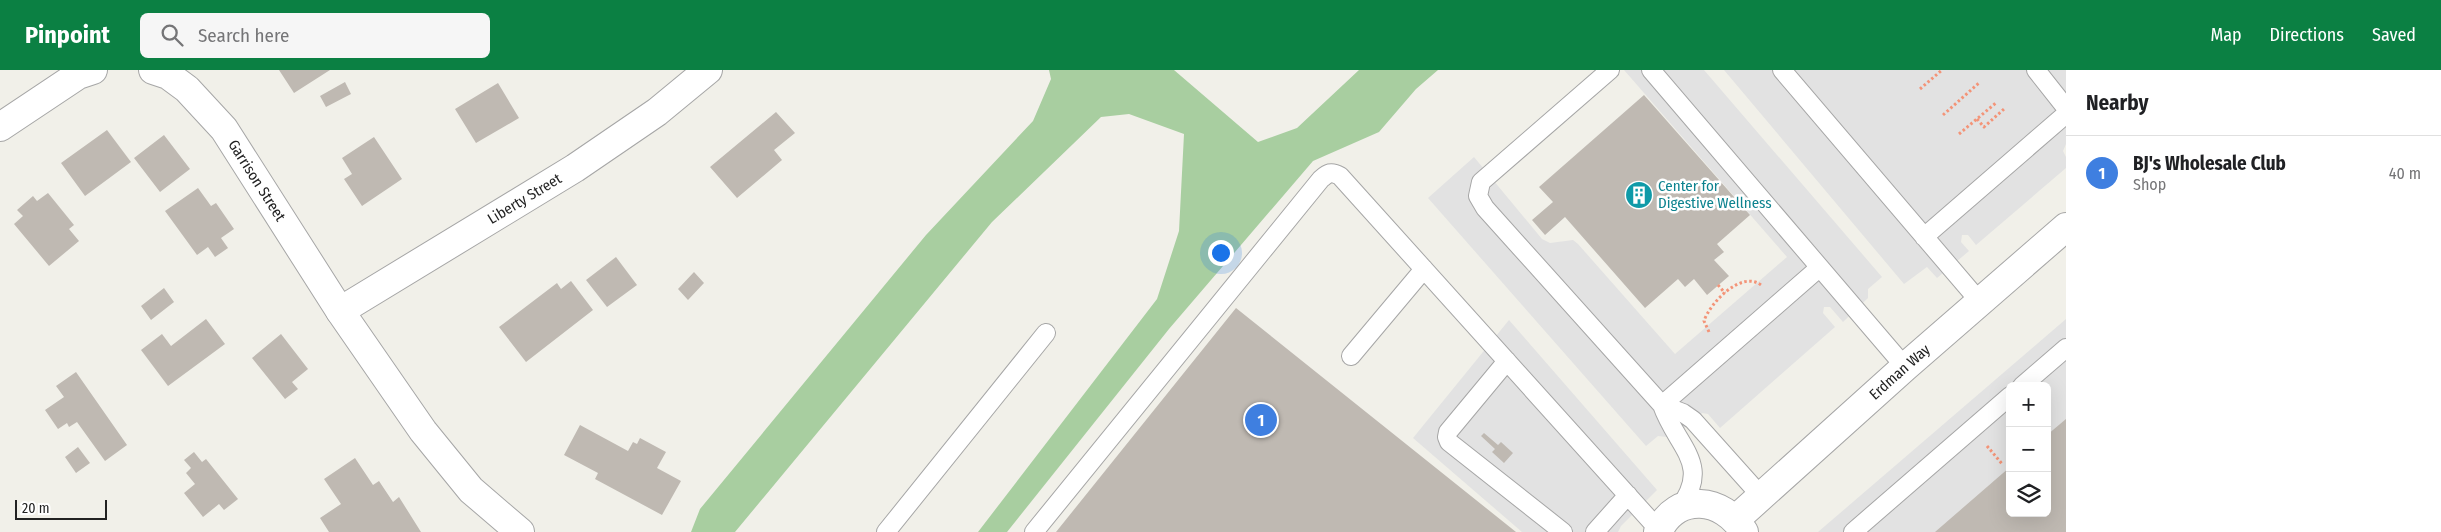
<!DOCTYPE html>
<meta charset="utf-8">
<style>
:root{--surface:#fff;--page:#f6f6f6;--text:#202124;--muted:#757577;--line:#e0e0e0;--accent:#0b8043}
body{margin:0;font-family:"Fira Sans Condensed",sans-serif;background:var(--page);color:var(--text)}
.controls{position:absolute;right:15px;bottom:15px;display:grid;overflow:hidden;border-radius:8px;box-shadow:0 5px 20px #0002}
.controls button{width:45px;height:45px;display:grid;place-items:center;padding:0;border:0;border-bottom:1px solid var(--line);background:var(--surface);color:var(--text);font:25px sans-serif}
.scale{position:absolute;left:15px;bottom:12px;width:92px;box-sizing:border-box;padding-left:5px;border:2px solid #222;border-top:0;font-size:14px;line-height:18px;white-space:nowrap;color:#222;-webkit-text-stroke:4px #fff;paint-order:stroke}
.you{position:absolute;left:1220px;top:182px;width:18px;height:18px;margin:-12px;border:4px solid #fff;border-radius:50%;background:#1a73e8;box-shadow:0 0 0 8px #1a73e833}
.badge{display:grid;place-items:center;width:32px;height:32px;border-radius:50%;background:var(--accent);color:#fff;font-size:16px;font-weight:700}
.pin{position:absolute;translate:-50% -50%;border:2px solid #fff;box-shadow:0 1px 5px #0006}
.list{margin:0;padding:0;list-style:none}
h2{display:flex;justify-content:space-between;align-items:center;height:65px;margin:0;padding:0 20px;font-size:21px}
h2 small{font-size:16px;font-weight:400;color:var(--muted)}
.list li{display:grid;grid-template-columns:32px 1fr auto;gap:15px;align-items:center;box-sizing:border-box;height:75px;padding:0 20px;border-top:1px solid var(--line)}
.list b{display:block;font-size:19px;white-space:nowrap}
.list p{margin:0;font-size:16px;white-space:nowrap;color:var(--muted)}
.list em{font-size:16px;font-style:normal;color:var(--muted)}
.icon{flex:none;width:28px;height:28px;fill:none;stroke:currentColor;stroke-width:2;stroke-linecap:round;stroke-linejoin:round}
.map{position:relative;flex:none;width:2066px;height:462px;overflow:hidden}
header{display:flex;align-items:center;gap:30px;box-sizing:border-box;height:70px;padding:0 25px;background:var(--accent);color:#fff}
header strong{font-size:24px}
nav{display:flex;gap:28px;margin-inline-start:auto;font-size:18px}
.search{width:350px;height:45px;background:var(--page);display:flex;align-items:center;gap:12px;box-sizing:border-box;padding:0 18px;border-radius:8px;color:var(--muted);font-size:19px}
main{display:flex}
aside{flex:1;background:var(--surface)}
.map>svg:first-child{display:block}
.forest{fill:#a8cea0}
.parking{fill:#e2e2e2;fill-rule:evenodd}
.building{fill:#bfb9b2}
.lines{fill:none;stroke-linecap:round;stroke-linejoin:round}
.lane-casing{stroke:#a6a6a6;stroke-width:20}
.street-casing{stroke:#a6a6a6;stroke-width:30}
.path{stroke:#f39478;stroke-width:3;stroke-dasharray:2.5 2.5;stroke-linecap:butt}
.lane{stroke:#fff;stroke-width:18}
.street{stroke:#fff;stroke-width:28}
.labels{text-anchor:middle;stroke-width:5;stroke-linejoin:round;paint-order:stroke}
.street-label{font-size:15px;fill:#222;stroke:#fff}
.culture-label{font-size:15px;fill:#0d838f;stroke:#fff;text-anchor:start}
</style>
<header>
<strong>Pinpoint</strong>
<div class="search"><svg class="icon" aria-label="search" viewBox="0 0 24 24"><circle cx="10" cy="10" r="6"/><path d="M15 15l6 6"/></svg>Search here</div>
<nav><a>Map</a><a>Directions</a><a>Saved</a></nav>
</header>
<main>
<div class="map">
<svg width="2066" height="462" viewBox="0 0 2066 462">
<rect width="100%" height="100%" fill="#f1f0e9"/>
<path class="forest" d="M1049,0H1174L1258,72L1297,58L1359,0H1438L1416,19L1379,62L1313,91L1169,259L1007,462H978L1157,229L1179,161L1184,64L1129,44L1101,47L992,152L735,462H691L700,439L926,165L1033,51L1051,9Z"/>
<path class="parking" d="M1624,0H1704L1882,207L1868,219V228L1843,252L1830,237H1824L1823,243L1835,257L1720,358L1708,344L1702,343L1692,361L1687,356L1681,360L1685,366L1671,374L1667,367L1658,366L1646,376L1428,128L1474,87L1542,169L1550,173L1573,170L1578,174L1675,284L1787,187Z
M1724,0H2066V74L2063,81L2066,87V98L1976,175L1968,165H1962L1961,172L1969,181L1937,208L1927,197L1904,214Z
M2066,249V462H1818ZM2010,316H2047V443H2010Z
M1509,250L1657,420L1621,456L1618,462H1522L1413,368Z"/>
<path class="building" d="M279,0H330L294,23Z
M345,12L351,24L326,37L320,26Z
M498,13L519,48L476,73L455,39Z
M1644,25L1750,145L1717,174L1724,182L1714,190L1729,206L1707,225L1694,209L1685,217L1678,209L1645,238L1565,147L1545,165L1532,150L1553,132L1539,117Z
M776,42L795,63L774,80L782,90L737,128L710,97Z
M107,60L131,92L85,126L61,93Z
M164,65L190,99L160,122L134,88Z
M374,67L402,109L362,136L344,109L352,104L342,88Z
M198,118L211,136L216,133L234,159L221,168L228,178L215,187L208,177L197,185L165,141Z
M48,123L74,155L69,159L79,171L49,196L14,154L23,146L17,140L33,126L37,131Z
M616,187L637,215L607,237L586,210Z
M694,202L704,213L688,230L678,219Z
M571,211L593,240L526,292L499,257L557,213L561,219Z
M164,218L174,232L151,250L141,236Z
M1236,238L1516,462H1056Z
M206,249L225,274L168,316L141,280L162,264L171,276Z
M281,264L308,299L292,312L298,319L285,329L252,288Z
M76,302L127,375L105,391L77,352L69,357L67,353L58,359L45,340L64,327L56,316Z
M2066,349V462H1935L2010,397V443H2047V365Z
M580,355L628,381L633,372L637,374L640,368L666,382L657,398L681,411L662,445L595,409L598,403L564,385Z
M1484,363L1498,375L1501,372L1513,383L1504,393L1492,382L1495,379L1481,366Z
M78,377L90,393L76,403L65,387Z
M194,382L202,392L206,389L238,429L224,440L219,434L203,447L184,423L195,414L186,403L191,398L184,390Z
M355,388L373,415L379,411L393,432L399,427L421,462H329L320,448L341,434L324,409Z"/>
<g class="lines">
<g class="lane-casing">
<path id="lane" d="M1610,0L1481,112L1478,126L1485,138L1662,335C1677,378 1713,394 1678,440
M1651,0L1905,297
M1782,0L1980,232
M2036,0L2066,38
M1924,167L2066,44
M1351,286L1424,199
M1507,291L1448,362L1447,367L1449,372L1563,462
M2022,316L2066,278
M1662,335L1819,198
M1662,335L1683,343L1693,350L1761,426
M886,462L1046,263
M1034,462L1321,109C1328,103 1331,101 1340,106L1659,460
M1595,462L1628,425
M1853,462L2010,326"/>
</g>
<g class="street-casing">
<g id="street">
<path id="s1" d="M153,0L168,5L187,19L224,59L340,241L423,361L471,420L520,462"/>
<path d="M0,57L78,5L93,0"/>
<path id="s2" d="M340,241L575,98L657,42L708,0"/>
<path id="s3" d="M1736,449L1905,297L2066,157"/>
<path d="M1658,462C1677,422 1723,427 1744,462"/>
</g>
</g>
<path class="path" d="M1920,19L1942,0
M1943,45L1980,12
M1977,49L1984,57L2004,39
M1959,64L1997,32
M1718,215L1725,223
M1709,262L1704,251C1710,233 1741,200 1761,215
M1987,376L2003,395"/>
<use href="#lane" class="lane"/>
<use href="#street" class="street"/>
</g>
<defs>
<g id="building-disc" transform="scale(1.4375)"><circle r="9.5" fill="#0f9aa8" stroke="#fff"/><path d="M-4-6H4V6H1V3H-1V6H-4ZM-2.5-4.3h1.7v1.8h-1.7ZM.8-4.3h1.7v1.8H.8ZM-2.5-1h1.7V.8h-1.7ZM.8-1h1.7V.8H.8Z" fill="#fff"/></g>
</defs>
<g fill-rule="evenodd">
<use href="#building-disc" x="1639" y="125"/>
</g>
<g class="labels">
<g class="street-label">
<text dy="5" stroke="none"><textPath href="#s1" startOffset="155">Garrison Street</textPath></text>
<text dy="5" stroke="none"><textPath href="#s2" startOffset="216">Liberty Street</textPath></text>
<text dy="5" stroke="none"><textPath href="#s3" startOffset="220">Erdman Way</textPath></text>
</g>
<g class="culture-label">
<text x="1658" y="121">Center for<tspan x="1658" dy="17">Digestive Wellness</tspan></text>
</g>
</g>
</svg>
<div class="controls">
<button>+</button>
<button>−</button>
<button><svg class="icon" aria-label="layers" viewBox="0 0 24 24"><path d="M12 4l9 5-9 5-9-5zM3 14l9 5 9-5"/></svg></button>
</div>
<div class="scale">20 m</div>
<div class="you"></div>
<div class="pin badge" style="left:1261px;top:350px;background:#3f7fe0">1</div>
</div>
<aside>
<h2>Nearby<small></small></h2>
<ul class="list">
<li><span class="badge" style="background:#3f7fe0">1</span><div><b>BJ's Wholesale Club</b><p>Shop</p></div><em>40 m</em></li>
</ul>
</aside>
</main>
